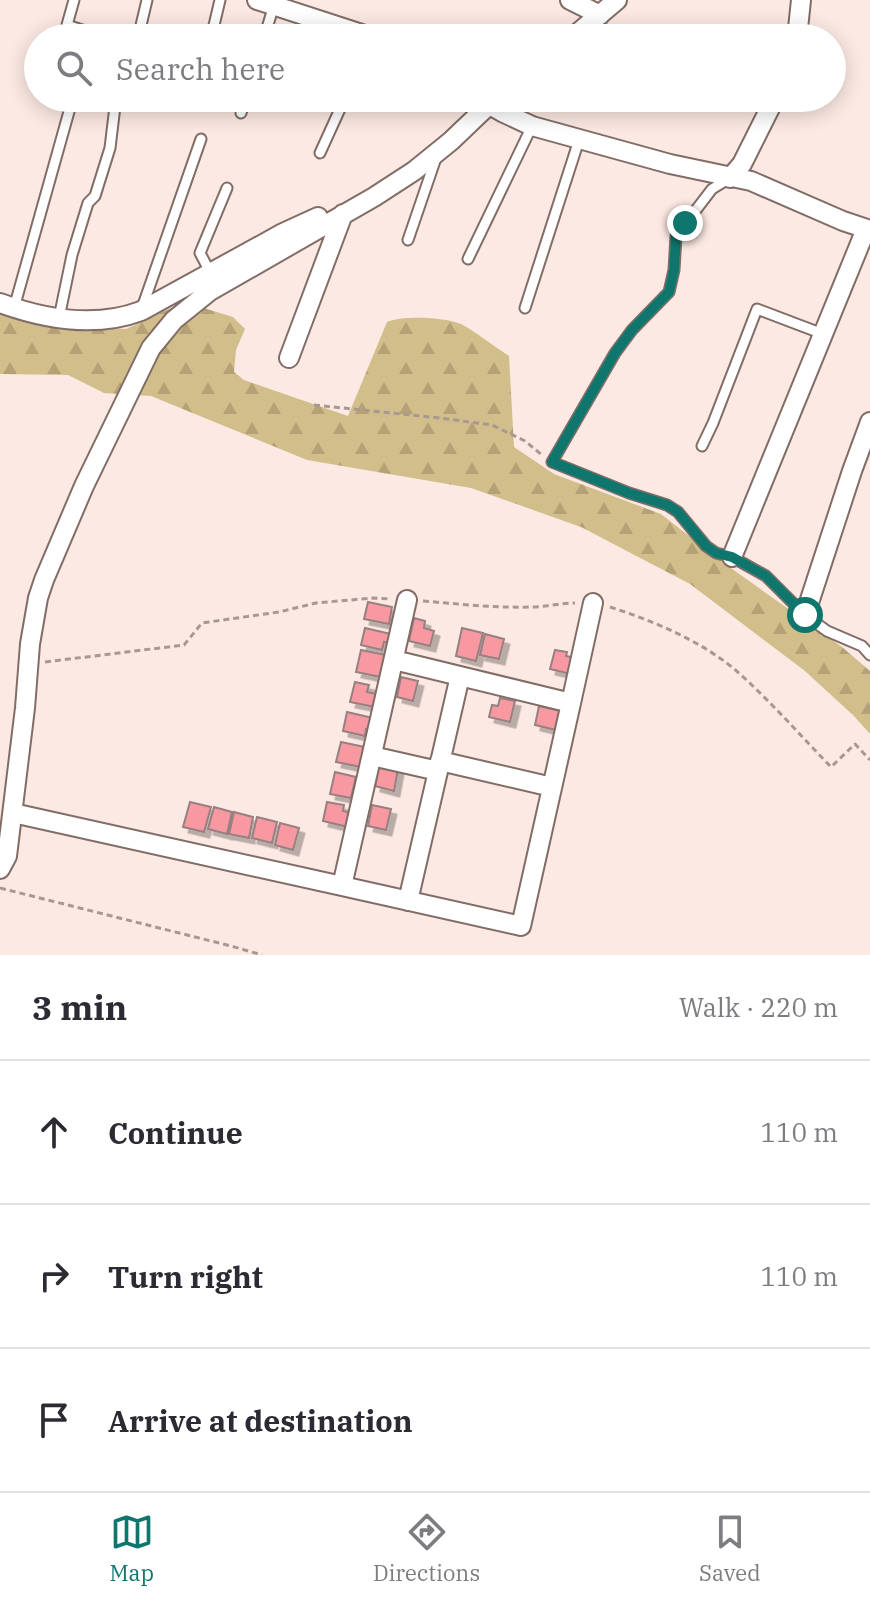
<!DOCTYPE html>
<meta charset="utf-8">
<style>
:root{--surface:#fff;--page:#f7f7f7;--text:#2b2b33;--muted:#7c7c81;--line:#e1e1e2;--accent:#0f766e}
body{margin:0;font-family:"IBM Plex Serif",serif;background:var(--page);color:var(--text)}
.stop{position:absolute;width:24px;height:24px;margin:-18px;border:6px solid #0f766e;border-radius:50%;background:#fff}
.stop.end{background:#0f766e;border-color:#fff;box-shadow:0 2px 8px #0008}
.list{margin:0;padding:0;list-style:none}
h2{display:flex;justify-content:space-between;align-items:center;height:104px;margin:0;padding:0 32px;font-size:34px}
h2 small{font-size:26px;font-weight:400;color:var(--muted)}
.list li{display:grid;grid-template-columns:52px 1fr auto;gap:24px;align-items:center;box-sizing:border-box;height:144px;padding:0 32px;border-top:2px solid var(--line)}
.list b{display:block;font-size:30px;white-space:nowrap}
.list em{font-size:26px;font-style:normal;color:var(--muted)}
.icon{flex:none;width:44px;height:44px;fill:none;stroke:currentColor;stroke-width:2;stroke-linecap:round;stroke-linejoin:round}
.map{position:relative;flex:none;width:870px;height:955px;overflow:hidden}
.search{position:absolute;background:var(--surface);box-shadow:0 4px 20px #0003;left:24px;right:24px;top:24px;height:88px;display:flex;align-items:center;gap:20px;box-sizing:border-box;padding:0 28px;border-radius:44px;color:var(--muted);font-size:30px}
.sheet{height:536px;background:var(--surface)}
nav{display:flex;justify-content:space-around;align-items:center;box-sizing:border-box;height:112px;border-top:2px solid var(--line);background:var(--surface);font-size:22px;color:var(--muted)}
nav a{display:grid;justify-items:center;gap:4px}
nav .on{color:var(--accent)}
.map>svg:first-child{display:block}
.forest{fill:url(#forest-firs)}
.building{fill:#f898a1;stroke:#968081;stroke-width:2;filter:url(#shadow)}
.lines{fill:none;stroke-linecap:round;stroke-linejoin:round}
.lane-casing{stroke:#816d66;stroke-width:13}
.street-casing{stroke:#816d66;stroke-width:22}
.path{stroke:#a79893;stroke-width:3;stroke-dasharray:6 4;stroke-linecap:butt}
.lane{stroke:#fff;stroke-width:9}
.street{stroke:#fff;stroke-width:18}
.route{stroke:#0f766e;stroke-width:10}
</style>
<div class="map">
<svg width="870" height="955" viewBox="0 0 870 955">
<defs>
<pattern id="forest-firs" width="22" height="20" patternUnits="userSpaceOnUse" patternTransform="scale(2)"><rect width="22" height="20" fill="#d2be8a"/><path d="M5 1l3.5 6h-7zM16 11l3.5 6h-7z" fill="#b4a276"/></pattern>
<filter id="shadow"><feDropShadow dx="5.5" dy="5.5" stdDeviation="0" flood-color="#0004"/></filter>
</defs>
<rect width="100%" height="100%" fill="#fce9e3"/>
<path class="forest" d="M184,302L233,317L245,329L236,350L234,372L244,380L348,416L387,322C401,315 446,317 461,324C478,333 493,346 509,356L514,447L554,474L661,514L721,561L842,647L870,671V734L854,716L805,671L690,584L581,527L471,488L307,460L151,396L104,393L68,375L0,374V309L42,324L126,329Z"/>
<path class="building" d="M368,602L392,607L389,624L364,619Z
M414,618L425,621L424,628L434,631L430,646L409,641Z
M365,628L391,634L389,643L384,642L382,650L361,645Z
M462,628L483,633L476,661L456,656Z
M485,634L504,639L499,659L480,655Z
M361,650L386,655L381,677L356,672Z
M555,650L567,652L566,656L575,658L571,674L550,669Z
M401,677L418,681L413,701L397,697Z
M355,682L369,685L367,692L377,694L375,707L350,702Z
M500,698L515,701L510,722L489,717L492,705L498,706Z
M539,706L561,711L556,730L535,725Z
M347,712L373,718L371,730L366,729L365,736L343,731Z
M341,742L365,747L361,767L336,762Z
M379,764L398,769L394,791L375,786Z
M335,772L356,777L351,798L330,794Z
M190,802L211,807L204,832L183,827Z
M327,802L344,805L343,811L351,813L348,827L323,821Z
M372,805L391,809L386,830L368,826Z
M214,807L232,812L227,834L208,829Z
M234,812L253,817L249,838L229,834Z
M257,817L277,822L272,843L252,838Z
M280,823L299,828L293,850L275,845Z"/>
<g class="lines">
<g class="lane-casing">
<path id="lane" d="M74,0L67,25L100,36L99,38
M138,38L147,0
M211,38L220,0
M264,38L274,5
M241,113L246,98
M320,153L345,98
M730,178L712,189L676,236L674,270L669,292L632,330L615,353L552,462L629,493L667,505L678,512L706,546L716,553L732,557L766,576L805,615L827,631L862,646L870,655
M408,240L436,158
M468,259L532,126
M210,272L200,253L227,188
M14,308L70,108L75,98
M142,308L201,139
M525,308L579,140
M59,318L72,255L88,203L95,196L110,148L116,98
M702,446L713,423L757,309L823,334"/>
</g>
<g class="street-casing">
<path id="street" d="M257,0L374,38
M570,0L600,15
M572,38L617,0
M797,38L801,0
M481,100L502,112L532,126L670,164L751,181L843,221L870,230
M730,178L742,164L775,98
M0,303C44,319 96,328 141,311L283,233L318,217
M289,358L343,214
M732,557L866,229
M805,615L852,471L870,422
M394,660L571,703L593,603
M372,756L438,771
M440,761L552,787
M13,813L342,886L407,600
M0,869L7,856L25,708L30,644L38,598L44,580L84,486L151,348L174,320L210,291L374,197L414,171L451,141L496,98
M342,886L521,926L571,703
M408,901L460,676"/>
</g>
<path class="path" d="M314,405L440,418L492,425L525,441L542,455
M423,601C459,604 494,608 531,607C545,607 560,603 575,603
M610,607C654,621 706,643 740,674C772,703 801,736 831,767L855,744L870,760
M45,662L184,645L202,623L279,612L316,603L373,598L391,599
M0,888L231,946L262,955"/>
<use href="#lane" class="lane"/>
<use href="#street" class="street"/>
</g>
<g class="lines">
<path class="route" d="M685,223L676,236L674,270L669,292L632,330L615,353L552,462L629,493L667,505L678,512L706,546L716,553L732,557L766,576L805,615"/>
</g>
</svg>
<div class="stop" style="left:805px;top:615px"></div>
<div class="stop end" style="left:685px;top:223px"></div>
<div class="search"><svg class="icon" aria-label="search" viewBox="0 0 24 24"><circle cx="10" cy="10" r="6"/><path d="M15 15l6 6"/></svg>Search here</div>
</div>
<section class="sheet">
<h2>3 min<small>Walk · 220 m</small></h2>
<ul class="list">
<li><svg class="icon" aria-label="ahead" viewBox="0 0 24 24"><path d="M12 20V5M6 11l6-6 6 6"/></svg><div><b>Continue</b></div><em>110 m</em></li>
<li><svg class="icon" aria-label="right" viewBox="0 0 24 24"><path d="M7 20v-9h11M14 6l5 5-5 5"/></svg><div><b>Turn right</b></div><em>110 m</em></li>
<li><svg class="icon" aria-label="arrive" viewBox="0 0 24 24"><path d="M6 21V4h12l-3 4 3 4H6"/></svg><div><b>Arrive at destination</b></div></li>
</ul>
</section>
<nav>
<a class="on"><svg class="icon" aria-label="map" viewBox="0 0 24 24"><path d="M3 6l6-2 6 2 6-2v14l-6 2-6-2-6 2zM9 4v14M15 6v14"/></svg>Map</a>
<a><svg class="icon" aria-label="directions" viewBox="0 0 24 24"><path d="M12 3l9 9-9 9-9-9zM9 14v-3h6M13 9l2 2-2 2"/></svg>Directions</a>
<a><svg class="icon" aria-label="saved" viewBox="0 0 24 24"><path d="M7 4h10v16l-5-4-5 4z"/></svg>Saved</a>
</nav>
